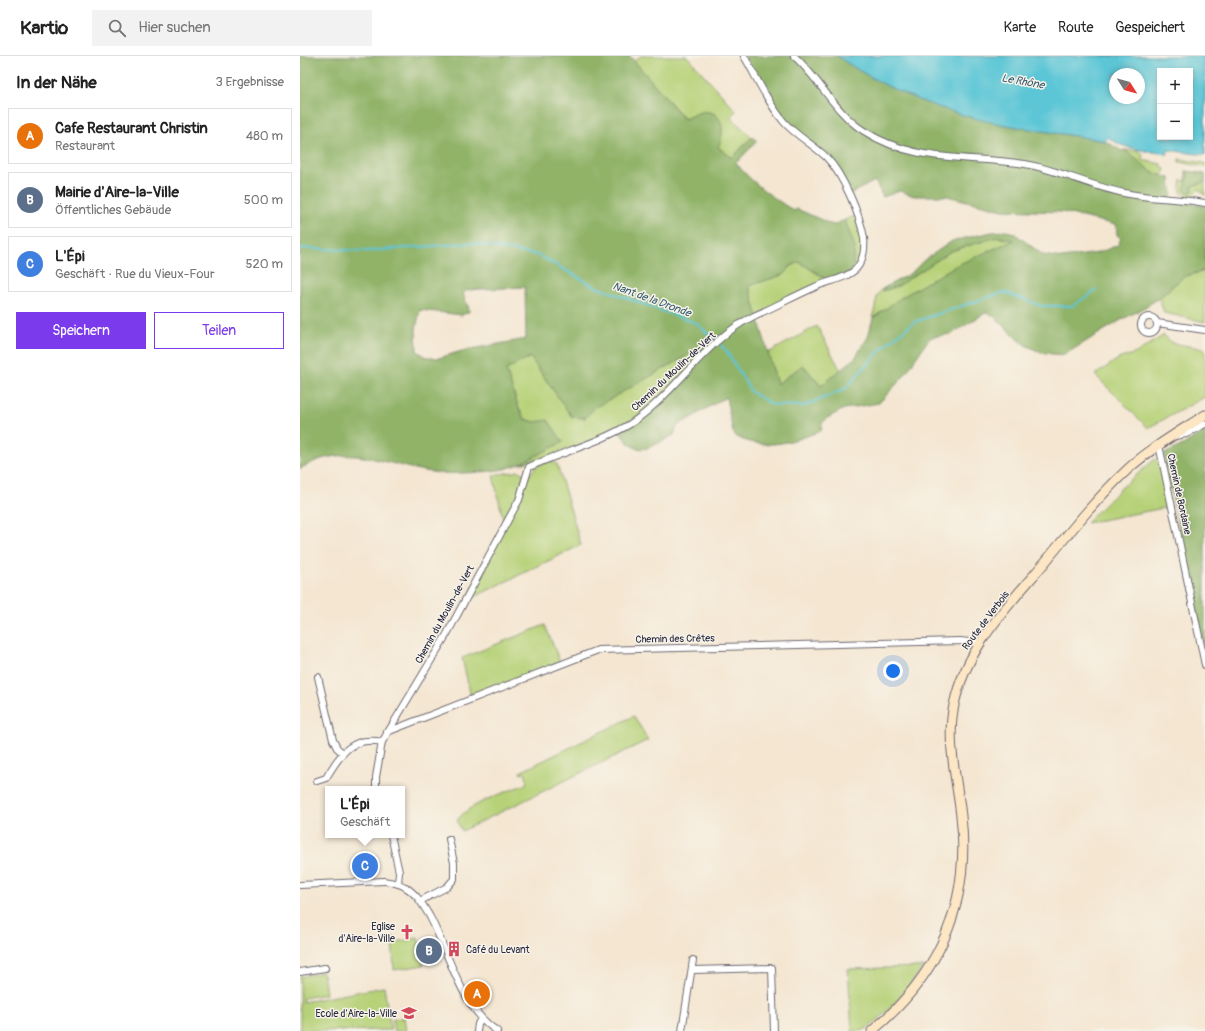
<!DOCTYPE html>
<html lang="de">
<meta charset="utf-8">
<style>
:root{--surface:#fff;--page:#f2f2f2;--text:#222;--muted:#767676;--line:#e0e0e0;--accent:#7c3aed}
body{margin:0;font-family:Pangolin,sans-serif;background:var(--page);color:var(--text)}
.controls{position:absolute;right:12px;top:12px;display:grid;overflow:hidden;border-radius:0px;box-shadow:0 2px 6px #0003}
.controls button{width:36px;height:36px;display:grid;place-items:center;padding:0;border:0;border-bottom:1px solid var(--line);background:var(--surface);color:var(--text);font:20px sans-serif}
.compass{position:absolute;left:809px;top:12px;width:36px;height:36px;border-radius:50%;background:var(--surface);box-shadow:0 2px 6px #0003;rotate:127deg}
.you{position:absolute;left:593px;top:615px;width:14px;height:14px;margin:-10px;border:3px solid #fff;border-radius:50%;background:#1a73e8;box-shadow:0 0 0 6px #1a73e833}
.badge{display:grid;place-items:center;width:26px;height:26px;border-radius:50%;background:var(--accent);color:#fff;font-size:13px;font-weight:700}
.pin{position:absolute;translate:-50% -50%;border:2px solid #fff;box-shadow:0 1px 4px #0006}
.popup{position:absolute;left:25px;top:730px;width:80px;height:52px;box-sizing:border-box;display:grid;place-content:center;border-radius:0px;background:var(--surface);filter:drop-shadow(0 1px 3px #0005);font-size:13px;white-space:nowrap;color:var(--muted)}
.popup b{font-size:15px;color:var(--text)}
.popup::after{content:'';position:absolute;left:50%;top:100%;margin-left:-8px;border:8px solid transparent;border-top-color:var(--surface)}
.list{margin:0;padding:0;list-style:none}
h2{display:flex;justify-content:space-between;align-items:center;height:52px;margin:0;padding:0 16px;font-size:17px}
h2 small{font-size:13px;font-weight:400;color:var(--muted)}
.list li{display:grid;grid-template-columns:26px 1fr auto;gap:12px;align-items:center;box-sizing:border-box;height:56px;margin:0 8px 8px;padding:0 8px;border:1px solid var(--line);border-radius:0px}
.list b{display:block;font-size:15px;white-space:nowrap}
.list p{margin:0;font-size:13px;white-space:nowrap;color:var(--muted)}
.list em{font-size:13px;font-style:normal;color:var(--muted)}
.actions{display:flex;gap:8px;padding:12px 16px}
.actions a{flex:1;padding:9px 0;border:1px solid var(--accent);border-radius:0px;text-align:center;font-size:14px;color:var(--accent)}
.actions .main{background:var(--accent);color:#fff}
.icon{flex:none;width:22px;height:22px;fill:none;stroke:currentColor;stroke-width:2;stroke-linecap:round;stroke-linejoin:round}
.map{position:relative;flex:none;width:905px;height:975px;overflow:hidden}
header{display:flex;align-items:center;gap:24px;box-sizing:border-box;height:56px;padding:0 20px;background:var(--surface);border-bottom:1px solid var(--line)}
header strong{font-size:19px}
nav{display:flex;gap:22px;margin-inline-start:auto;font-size:14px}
.search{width:280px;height:36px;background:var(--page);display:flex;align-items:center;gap:10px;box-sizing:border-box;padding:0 14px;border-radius:0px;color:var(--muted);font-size:15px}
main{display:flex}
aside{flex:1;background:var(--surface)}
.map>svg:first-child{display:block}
.green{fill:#b6d177;stroke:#6c7a59}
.forest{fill:#90b368;stroke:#596a52;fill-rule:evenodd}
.water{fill:#5bc6d6;stroke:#3e7488;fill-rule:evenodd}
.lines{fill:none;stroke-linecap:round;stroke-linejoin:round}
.stream{stroke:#5bc6d6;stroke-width:2}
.street-casing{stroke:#6c6770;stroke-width:8}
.secondary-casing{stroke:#6c6770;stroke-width:11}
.street{stroke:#fff;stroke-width:6}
.secondary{stroke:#fce6c4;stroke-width:9}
.labels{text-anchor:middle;stroke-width:3;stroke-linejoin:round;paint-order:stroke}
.street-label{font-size:10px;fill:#22223b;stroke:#f7f3e8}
.poi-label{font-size:10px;fill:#22223b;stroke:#f7f3e8;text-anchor:end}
.water-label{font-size:11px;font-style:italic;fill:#365b71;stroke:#f7f3e8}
</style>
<header>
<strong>Kartio</strong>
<div class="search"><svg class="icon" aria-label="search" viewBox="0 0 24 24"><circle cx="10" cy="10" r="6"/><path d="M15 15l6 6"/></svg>Hier suchen</div>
<nav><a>Karte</a><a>Route</a><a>Gespeichert</a></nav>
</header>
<main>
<aside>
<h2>In der Nähe<small>3 Ergebnisse</small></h2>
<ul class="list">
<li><span class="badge" style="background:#e8710a">A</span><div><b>Cafe Restaurant Christin</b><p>Restaurant</p></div><em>480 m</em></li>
<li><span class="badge" style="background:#5c6f8a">B</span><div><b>Mairie d'Aire-la-Ville</b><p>Öffentliches Gebäude</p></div><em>500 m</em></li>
<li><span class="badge" style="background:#3f7fe0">C</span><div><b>L'Épi</b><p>Geschäft · Rue du Vieux-Four</p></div><em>520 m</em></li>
</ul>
<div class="actions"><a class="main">Speichern</a><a>Teilen</a></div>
</aside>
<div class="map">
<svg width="905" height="975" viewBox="0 0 905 975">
<rect width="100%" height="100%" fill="#f7f3e8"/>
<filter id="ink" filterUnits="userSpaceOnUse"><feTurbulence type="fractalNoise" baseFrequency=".025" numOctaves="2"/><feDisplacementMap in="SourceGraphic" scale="8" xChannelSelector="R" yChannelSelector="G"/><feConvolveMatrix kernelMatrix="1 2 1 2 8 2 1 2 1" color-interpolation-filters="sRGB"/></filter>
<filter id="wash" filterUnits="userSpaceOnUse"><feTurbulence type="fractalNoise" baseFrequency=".012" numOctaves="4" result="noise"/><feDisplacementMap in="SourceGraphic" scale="16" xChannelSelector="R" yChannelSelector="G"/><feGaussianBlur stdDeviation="0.9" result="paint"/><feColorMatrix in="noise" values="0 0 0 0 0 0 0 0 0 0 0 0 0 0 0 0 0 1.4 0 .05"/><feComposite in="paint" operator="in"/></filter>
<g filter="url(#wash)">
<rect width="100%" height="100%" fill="#f4e6d1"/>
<path class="green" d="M340,0H387L436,55L430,61L452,81L432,102L418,91L402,56L385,63L334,6Z
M825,94L839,95L843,98L842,104L861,108V110L865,113L863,120L870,122L822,115V95Z
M879,103L905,107V111L879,106Z
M886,115L905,118V140L899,133L893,140L896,142L887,141L882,138L880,131L881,124L886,125Z
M557,159L564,195L552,216L545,164Z
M697,181L715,184C665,204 616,230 573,262L577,240L582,233L583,235L598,230L651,195Z
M499,206L530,225L456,260L449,230L485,218L489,211Z
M905,215V266L864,257L859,242L883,221Z
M517,270L541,315L521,330L503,309L477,328L468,297Z
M864,279L872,287L905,293V341L848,372L795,319L818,303L836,297Z
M395,295L397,304C376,325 356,348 331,364C304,383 252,400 220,408L263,385L235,366L225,363L219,353L206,314L230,301L272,361L285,362L296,351Z
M855,403L861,409L869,451L786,467L820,433Z
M248,404L257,408L281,489L166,545L231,416L237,410Z
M219,415L224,418L218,440L204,467L193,419Z
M245,569L260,606L171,641L162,602Z
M334,660L348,684L162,775L157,765C165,749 209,735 226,728L227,723L225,716L221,718L220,716Z
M92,881H94L96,886L118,882L124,909L94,914Z
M623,911C612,927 579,970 561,975C558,975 554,975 552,975L548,913Z
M23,916L26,938L3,942V946L84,931L91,974L0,975V921Z
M104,961L106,975H94L92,964Z"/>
<path class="forest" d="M0,0H330L384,63C390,61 396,57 402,56C424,53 426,77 418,91L432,102L452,81L457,85L436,107C452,127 472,141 494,155L497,153L533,169L545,164L555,192L552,216L530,225L499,206L489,211L485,218L449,230L477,328L503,309L521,330L555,302L568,281L573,262L602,241L655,210L714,184L697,181L651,195L598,230L583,235L582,233L611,217L623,205L652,185L692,176L706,175L714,177L743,199L762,202L798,197L818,189L821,182L817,179L816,169L762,156L703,154L647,140H614L600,135L583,141L575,125L548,139L532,108L486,68L444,0H537L570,21L620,44L646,53L708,69L805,85L822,95L825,94L852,116L870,122L872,145L905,150V214L883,221L859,242L842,253L821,264L764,299L743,297L727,290L718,284L694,260L687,256L651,278L632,281L628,284L604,320L579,347L544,353L529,361L522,367L521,375C491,386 467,395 436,381L433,376L426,341L377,370L374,379C350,391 337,404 320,376L398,308L395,295L296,351L285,362L272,361L230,301L206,314L219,353L225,363L235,366L248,364L263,386C245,395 227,406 208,412C194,416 156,418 142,417C91,414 50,382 0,413ZM225,231L226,283L165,294L139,302L127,301L117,295L116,273L120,254L162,259L170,255L163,238L167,234Z
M886,115L905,118V126L893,130V135L890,137L886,136L884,133L888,121Z
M905,374V598L864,398L883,389Z"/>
<path class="water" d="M537,0H905V99L867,94L868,98H865C846,94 823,94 808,81L805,85C767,78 728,74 690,66C637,54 582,32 537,0ZM860,15H890V81H860ZM815,18H839V42H815Z"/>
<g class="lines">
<path class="stream" d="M0,192L68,195L171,187L238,199L296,231L396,267L426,294L451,336L473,349L504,350L545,333L581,293L614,266L704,236L742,250H772L797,234"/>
</g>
</g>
<g filter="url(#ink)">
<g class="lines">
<g class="street-casing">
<path id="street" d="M494,0C520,23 534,56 564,75C616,108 667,99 725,108C759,114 790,130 824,137C851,143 878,142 905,147
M841 269a8 8 0 1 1 16 0a8 8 0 1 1-16 0Z
M857,267L905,274
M875,380L886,378L905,368
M859,389L905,609
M18,621L33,684L37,692L43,697
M87,676L298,594L660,585L679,587
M17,725L26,722C40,699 51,679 82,686
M76,733V721L82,686L147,578L208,464L219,444L229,411C262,396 299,387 330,368C376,338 404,284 454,260C474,251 495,240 515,231C528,225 546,223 556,213C563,205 565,193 564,182C560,159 543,118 526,101C513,88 496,80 484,66C467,46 457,22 444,0
M91,779L99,816L98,828
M0,829L84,825C91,826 99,827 105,831C117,838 123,849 130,861C149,897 161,952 197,975
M120,845L147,831L154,823V807L149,783
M393,914L472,912L474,975
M0,916L25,912
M177,975L178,968L181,962
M382,975L393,904"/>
</g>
<g class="secondary-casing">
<path id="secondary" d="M572,975C639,919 671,848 661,760C657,723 646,686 654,649C666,591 709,549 746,505C772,473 798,441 828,413C851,392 879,376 905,359"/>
</g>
<use href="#street" class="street"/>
<use href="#secondary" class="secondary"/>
</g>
</g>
<defs>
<g id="church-bare" transform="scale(1.2)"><path d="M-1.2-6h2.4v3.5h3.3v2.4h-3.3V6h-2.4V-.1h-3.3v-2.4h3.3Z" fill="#d1495b" stroke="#f7f3e8" stroke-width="2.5" paint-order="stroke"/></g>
<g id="building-bare" transform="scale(1.2)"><path d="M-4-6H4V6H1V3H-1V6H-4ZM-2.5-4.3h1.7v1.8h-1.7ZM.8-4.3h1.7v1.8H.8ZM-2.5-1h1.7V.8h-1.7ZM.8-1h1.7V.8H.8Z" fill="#d1495b" stroke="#f7f3e8" stroke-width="2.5" paint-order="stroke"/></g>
<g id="school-bare" transform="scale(1.2)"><path d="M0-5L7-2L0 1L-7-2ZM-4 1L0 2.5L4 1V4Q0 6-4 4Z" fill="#d1495b" stroke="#f7f3e8" stroke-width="2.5" paint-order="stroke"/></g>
</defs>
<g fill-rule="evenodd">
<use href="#church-bare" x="107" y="876"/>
<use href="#building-bare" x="154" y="893"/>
<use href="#school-bare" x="109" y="957"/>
</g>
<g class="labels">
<g class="street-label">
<text transform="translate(373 315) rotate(-43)" y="4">Chemin du Moulin-de-Vert</text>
<text transform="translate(880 438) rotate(78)" y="4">Chemin de Bordaine</text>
<text transform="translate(144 558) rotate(-61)" y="4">Chemin du Moulin-de-Vert</text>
<text transform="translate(685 564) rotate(-53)" y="4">Route de Verbois</text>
<text transform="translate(375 582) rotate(-1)" y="4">Chemin des Crêtes</text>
</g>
<g class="poi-label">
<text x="95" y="874">Eglise<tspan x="95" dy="12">d'Aire-la-Ville</tspan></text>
<text x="166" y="897" text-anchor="start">Café du Levant</text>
<text x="97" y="961">Ecole d'Aire-la-Ville</text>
</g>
<g class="water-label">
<text transform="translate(723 25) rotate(10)" y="4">Le Rhône</text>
<text transform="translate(352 243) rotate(20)" y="4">Nant de la Dronde</text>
</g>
</g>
</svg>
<div class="controls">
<button>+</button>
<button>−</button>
</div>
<svg class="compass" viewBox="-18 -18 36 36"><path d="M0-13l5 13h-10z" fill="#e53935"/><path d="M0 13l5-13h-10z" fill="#767676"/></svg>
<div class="you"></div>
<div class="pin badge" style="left:177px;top:938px;background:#e8710a">A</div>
<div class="pin badge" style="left:129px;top:895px;background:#5c6f8a">B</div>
<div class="pin badge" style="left:65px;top:810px;background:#3f7fe0">C</div>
<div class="popup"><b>L'Épi</b>Geschäft</div>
</div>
</main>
